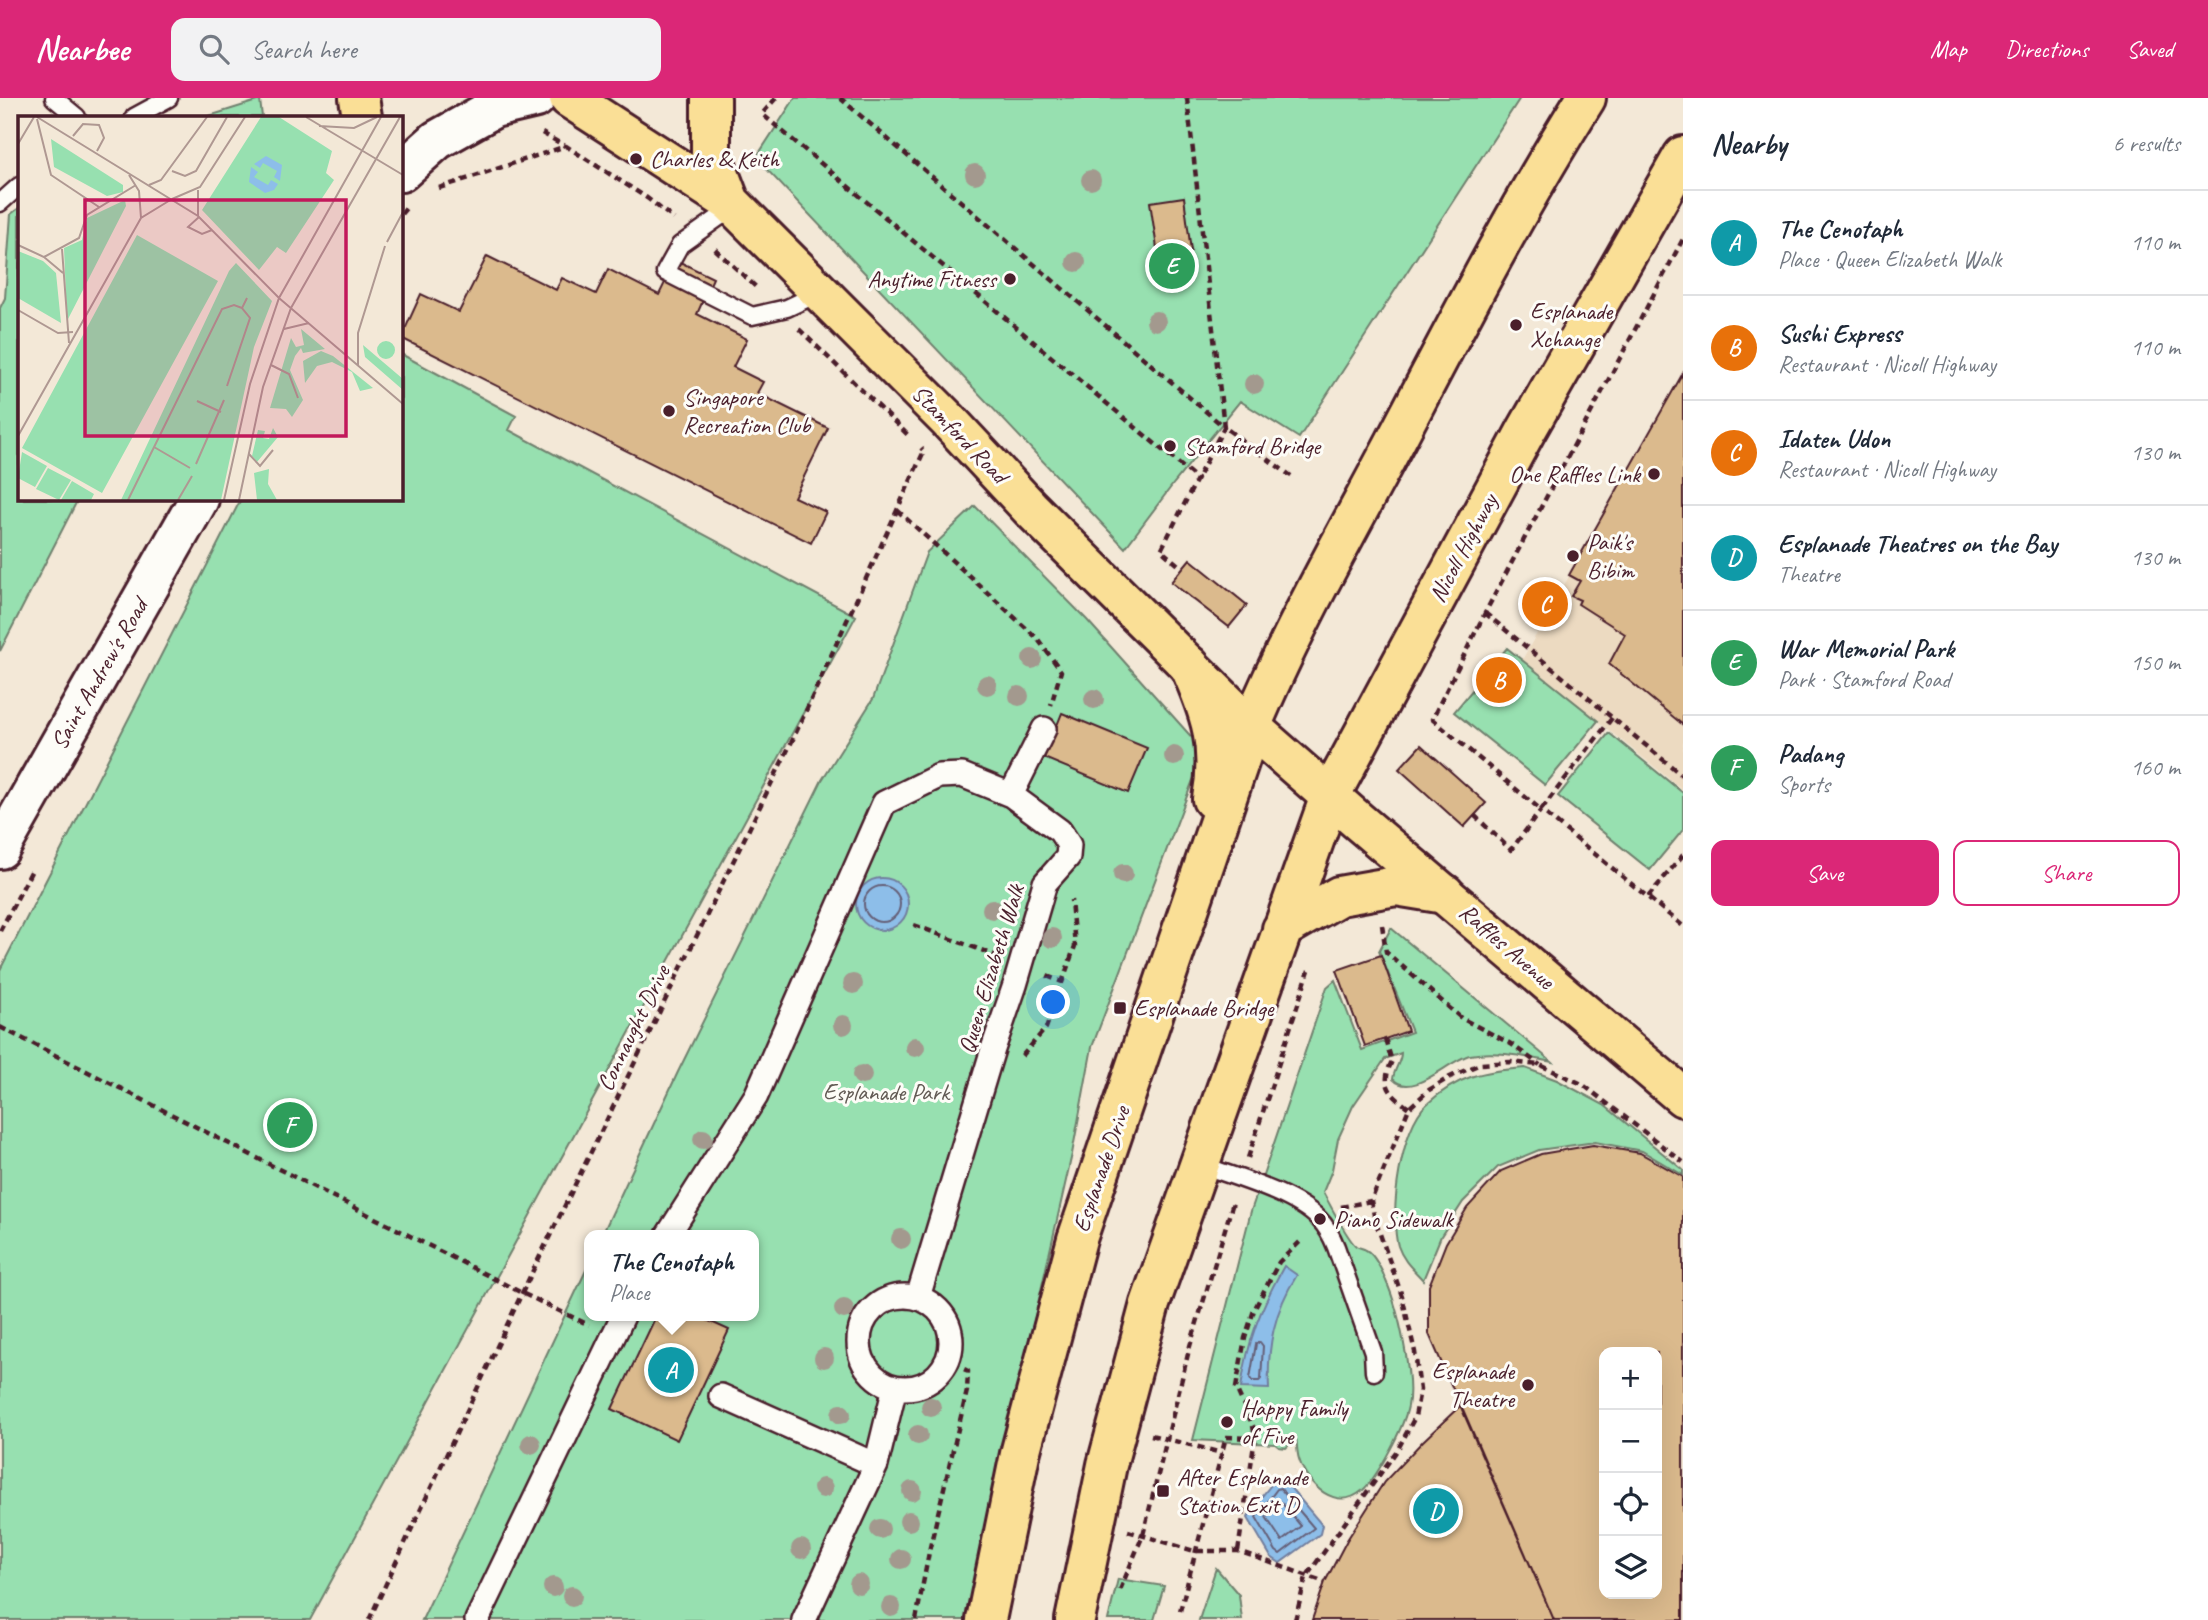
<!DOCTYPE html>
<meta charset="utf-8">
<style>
:root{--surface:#fff;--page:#f2f2f3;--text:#1f2937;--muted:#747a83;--line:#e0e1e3;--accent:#db2777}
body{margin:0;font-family:Caveat,sans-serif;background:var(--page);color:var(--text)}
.controls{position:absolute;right:21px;bottom:21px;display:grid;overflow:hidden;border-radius:14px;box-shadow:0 7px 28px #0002}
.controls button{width:63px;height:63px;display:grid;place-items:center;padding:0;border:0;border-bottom:2px solid var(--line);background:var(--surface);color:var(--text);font:35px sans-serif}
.you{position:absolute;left:1054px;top:905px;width:24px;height:24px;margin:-18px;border:5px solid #fff;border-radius:50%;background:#1a73e8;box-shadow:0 0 0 10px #1a73e833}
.badge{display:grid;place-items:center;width:46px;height:46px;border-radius:50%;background:var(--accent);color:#fff;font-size:23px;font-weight:700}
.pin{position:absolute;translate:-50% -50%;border:4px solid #fff;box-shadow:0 2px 7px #0006}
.popup{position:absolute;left:584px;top:1132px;width:175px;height:91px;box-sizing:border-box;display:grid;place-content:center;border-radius:14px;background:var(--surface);filter:drop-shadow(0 2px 5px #0005);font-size:23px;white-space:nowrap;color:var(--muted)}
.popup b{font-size:26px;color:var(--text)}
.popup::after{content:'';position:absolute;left:50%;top:100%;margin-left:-14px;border:14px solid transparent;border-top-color:var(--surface)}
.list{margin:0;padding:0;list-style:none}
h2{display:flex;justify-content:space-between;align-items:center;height:91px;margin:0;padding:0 28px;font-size:30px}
h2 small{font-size:23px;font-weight:400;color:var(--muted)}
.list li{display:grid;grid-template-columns:46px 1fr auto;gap:21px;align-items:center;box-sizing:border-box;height:105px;padding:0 28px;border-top:2px solid var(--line)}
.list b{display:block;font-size:26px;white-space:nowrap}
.list p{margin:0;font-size:23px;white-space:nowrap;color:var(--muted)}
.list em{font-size:23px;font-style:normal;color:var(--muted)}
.actions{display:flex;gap:14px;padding:21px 28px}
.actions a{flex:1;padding:16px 0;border:2px solid var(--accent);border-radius:14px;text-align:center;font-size:24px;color:var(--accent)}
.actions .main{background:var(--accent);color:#fff}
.icon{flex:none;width:38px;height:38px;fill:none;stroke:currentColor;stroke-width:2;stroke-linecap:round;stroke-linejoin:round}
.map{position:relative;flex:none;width:1683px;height:1522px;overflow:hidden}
header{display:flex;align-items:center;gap:42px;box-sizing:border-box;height:98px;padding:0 35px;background:var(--accent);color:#fff}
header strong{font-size:33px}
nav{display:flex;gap:38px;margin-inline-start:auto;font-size:24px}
.search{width:490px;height:63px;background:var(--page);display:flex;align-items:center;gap:18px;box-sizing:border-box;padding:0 24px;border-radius:14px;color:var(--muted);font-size:26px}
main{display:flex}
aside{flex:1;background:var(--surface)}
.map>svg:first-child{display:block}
.built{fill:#ecdac1}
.green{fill:#97e0b0;stroke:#70806e;stroke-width:2}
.water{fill:#8dbee9;stroke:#727e9d;stroke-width:2}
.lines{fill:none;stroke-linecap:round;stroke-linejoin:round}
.shore{stroke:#655f77;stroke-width:2}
.building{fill:#dbba8d;stroke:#4a1f2b;stroke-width:2;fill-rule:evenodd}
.service-casing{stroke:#4a1f2b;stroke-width:21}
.pedestrian-casing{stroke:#4a1f2b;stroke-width:28}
.tertiary-casing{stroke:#4a1f2b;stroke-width:44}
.primary-casing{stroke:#4a1f2b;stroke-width:44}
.trunk-casing{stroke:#4a1f2b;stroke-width:44}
.path{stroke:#4a1f2b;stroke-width:4.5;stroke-dasharray:7 5;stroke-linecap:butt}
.service{stroke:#fdfcf7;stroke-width:16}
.pedestrian{stroke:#fdfcf7;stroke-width:23}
.tertiary{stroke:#fdfcf7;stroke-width:38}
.primary{stroke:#fadf96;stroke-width:38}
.trunk{stroke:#fadf96;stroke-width:38}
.tree{fill:#a3998e}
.poi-dot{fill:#4a1f2b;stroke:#fdfcf7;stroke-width:2.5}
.labels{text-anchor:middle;stroke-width:6;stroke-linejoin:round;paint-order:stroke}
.poi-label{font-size:24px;fill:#4a1f2b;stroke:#fdfcf7;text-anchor:start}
.street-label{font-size:24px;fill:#4a1f2b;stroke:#fdfcf7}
.park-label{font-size:24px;fill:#615953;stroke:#fdfcf7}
.inset-road{fill:none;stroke:#af9892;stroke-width:2}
.view{fill:#c2185b;fill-opacity:0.15;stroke:#c2185b;stroke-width:3.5}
.inset-edge{fill:none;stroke:#4a1f2b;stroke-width:3.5}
</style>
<header>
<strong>Nearbee</strong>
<div class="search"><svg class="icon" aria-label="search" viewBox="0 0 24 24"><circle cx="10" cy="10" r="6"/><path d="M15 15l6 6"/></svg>Search here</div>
<nav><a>Map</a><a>Directions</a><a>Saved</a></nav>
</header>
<main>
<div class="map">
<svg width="1683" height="1522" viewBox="0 0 1683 1522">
<rect width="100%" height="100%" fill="#f3e8d7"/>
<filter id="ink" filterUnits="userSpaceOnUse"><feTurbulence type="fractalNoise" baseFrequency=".0143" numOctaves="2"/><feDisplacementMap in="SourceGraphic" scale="14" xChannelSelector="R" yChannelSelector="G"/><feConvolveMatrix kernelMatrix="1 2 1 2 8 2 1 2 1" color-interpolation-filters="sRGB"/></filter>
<g filter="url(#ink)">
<path class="built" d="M1683,276V692L1522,562Z"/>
<path class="green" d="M795,0H1520L1299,340L1240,303L1174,385L1125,450L756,60Z
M260,2L262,19H206Z
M19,110V401H78L0,553V210L5,200L11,116Z
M401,256L516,318L509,332L856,518L310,1522H0V872L241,401H401Z
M975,408L1087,522L1204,653L1092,949L1072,1056L966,1522H422L589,1166V1218H753V1137H602L678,974L822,682L873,601L927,454Z
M1507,550L1598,623L1545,687L1454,614Z
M1609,635L1683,695V732L1650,772L1558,698Z
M1391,830L1552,964C1525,959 1498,952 1470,957C1448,962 1413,1002 1393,981C1394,971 1401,964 1401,955L1385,961L1353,1008L1338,1041L1332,1072L1323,1094C1329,1105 1348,1142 1356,1148C1359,1150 1363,1150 1366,1152C1374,1156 1383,1174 1386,1183C1398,1209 1414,1280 1408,1308C1404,1329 1378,1378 1363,1392C1337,1415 1307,1387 1299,1361C1297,1355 1297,1346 1296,1340L1286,1350L1279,1349L1275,1346L1193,1342L1251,1113L1327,889L1335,882L1362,952L1412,934L1379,853Z
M1525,970L1557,982L1604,1007L1683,1072V1077L1642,1053L1595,1044L1539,1052L1498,1069L1463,1104L1441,1138L1423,1182C1413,1171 1403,1163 1398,1148C1389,1116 1401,1028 1427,1006C1459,977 1484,973 1525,970Z
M1216,1470L1239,1497L1242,1522H1199Z
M1118,1481L1164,1488L1154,1522H1108Z"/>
<path class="water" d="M856 806a26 26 0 1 1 52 0a26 26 0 1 1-52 0Z
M1284,1168L1297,1177C1274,1213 1267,1249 1269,1291L1241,1290C1248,1241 1260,1211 1284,1168Z
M1275,1382H1284L1322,1427L1320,1436L1280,1465L1271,1459L1248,1420L1251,1412Z"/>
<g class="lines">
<path class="shore" d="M864 806a18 18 0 1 1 36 0a18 18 0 1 1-36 0Z
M1260,1244L1263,1248L1261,1281L1259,1283H1252L1250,1280L1256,1246Z
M1280,1390L1314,1430L1280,1456L1276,1453L1256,1419L1277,1391Z
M1281,1404L1301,1428L1282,1443L1266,1419L1277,1405Z"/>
</g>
<path class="building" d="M1184,99L1191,153L1158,157L1150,104Z
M487,158L556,192L562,180L596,196L608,171L659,197L676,162L713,180L697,216L747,241L733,269L763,284L757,295L828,330L794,399L826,414L811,445L401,240L421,196L459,214Z
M1683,275V627L1609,566L1625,536L1578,506L1580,502L1571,498L1580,483L1569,477Z
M1190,461L1247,507L1229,529L1171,484Z
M1062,615L1147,650L1128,695L1044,660Z
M1421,647L1486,705L1464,729L1399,671Z
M1381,857L1408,933L1365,948L1337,872Z
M1593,1047L1640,1055L1683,1079V1522H1554L1429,1236V1188L1446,1145L1467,1110L1501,1073L1541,1056ZM1604,1254H1657V1496H1604Z
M656,1218H698L729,1232L677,1342L612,1311Z
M1461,1307L1554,1522H1312L1325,1484L1347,1442L1384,1384L1423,1343Z"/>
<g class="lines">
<g class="service-casing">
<path id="service" d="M54,0L77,19
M134,19L169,0
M0,105L19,88
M735,108L680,147L665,174L752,218L787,210L819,195
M1199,1066C1234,1079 1294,1095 1319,1121C1327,1129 1332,1139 1336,1149L1373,1254L1374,1274"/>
</g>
<g class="pedestrian-casing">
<path id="pedestrian" d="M668,1137L756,998L884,705L939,678L962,677L1011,697
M859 1244a46 46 0 1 1 92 0a46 46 0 1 1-92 0Z
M918,1199L993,951L1015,887L1045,785L1068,759L1069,747L1060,733L1011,697L1044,631
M721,1298L876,1367
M477,1522L623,1218
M804,1522L876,1367L895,1289"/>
</g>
<g class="tertiary-casing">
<path id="tertiary" d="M401,74L437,42L494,10L536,0
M0,751L199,401"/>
</g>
<g class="primary-casing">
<path id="primary" d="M359,0L362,19
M569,0L730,104L948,322L1030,410L1251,629L1358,723L1683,999
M711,0V54L730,104"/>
</g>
<g class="trunk-casing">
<path id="trunk" d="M1189,567C1210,614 1222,648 1212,701
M1282,831L1339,798L1396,788L1445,796
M986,1522L1020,1356L1077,1141L1251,629C1292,531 1345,438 1395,344C1456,228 1516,111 1586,0
M1075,1522L1107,1367L1150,1206L1330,698L1526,333L1683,58"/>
</g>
<path class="path" d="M776,0L762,16L1197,381L1161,452L1182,470
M840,0L1224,329L1197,381
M1187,0L1224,329L1291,378
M542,35L565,48
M439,90L566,48L647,100L674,121
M401,116L408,108
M715,151L757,190
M799,231L910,339
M897,412L1037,540L1061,573L1051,607
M1485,515L1683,678
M1612,620L1541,712L1432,621L1485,515L1683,141
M1474,717L1511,752L1541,712L1683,828
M1648,799L1683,757
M914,827L997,858
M1382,827L1386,854L1461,920L1511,946L1540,967
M0,833L33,770
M1047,878L1062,884
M0,929L522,1195L589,1227
M1385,941L1392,963C1380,987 1390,996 1409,1010
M1022,958L1046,930L1075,848L1071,802
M1248,1060L1309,872
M1341,1109L1371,1103
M1151,1337L1222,1355
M1128,1433L1194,1453H1238L1325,1484
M1238,1453L1255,1340L1253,1328L1236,1290L1245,1240L1254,1212L1279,1164L1303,1141
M1120,1492L1143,1437L1190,1248L1234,1101
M1180,1513L1226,1339L1255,1340
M369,1522L522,1195L794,639L924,353L921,350
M916,1522L930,1449L967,1293L968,1273L947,1263
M1295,1522L1306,1479L1398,1351L1415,1319L1420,1292L1415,1254L1402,1198L1375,1122L1371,1103L1409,1010L1429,992L1450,979L1480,966L1511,964L1540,967L1582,986L1683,1064"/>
<use href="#service" class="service"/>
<use href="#pedestrian" class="pedestrian"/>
<use href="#tertiary" class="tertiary"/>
<use href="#primary" class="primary"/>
<use href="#trunk" class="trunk"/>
</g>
<g class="tree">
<circle cx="975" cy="76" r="10"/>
<circle cx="1091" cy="82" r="10"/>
<circle cx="1076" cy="164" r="10"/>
<circle cx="1156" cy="223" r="10"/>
<circle cx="1254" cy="286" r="10"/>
<circle cx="1032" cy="561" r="10"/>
<circle cx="987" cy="587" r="10"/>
<circle cx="1019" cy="598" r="10"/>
<circle cx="1094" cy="601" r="10"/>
<circle cx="1174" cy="658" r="10"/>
<circle cx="1123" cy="776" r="10"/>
<circle cx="992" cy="811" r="10"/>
<circle cx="1052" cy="840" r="10"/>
<circle cx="853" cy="886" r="10"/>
<circle cx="843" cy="927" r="10"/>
<circle cx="915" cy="949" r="10"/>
<circle cx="862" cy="977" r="10"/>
<circle cx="703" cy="1041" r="10"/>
<circle cx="901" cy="1141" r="10"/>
<circle cx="844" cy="1211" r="10"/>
<circle cx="824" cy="1260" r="10"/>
<circle cx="931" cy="1309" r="10"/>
<circle cx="841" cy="1316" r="10"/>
<circle cx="918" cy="1337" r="10"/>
<circle cx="531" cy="1346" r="10"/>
<circle cx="823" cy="1390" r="10"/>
<circle cx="912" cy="1393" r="10"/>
<circle cx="909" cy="1423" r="10"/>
<circle cx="880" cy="1431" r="10"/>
<circle cx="801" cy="1451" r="10"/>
<circle cx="901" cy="1461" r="10"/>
<circle cx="859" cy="1486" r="10"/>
<circle cx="553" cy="1489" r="10"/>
<circle cx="572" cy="1498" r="10"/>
<circle cx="891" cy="1509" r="10"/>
</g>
</g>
<g class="poi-dot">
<circle cx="636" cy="61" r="7"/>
<circle cx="1010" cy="181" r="7"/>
<circle cx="1516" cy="227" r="7"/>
<circle cx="669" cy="313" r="7"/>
<circle cx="1170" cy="348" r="7"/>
<circle cx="1654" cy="376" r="7"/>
<circle cx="1573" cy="458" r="7"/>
<rect x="1113" y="903" width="14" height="14" rx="3.5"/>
<circle cx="1320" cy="1121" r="7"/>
<circle cx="1528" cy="1287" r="7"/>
<circle cx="1227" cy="1324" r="7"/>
<rect x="1156" y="1386" width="14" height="14" rx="3.5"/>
</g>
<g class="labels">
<g class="poi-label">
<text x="650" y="69">Charles &amp; Keith</text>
<text x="996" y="189" text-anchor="end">Anytime Fitness</text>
<text x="1530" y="221">Esplanade<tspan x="1530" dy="28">Xchange</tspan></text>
<text x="683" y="307">Singapore<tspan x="683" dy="28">Recreation Club</tspan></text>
<text x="1184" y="356">Stamford Bridge</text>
<text x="1640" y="384" text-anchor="end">One Raffles Link</text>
<text x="1587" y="452">Paik's<tspan x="1587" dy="28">Bibim</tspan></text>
<text x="1134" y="918">Esplanade Bridge</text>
<text x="1334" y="1129">Piano Sidewalk</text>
<text x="1514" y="1281" text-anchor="end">Esplanade<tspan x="1514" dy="28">Theatre</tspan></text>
<text x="1241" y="1318">Happy Family<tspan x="1241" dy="28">of Five</tspan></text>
<text x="1177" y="1387">After Esplanade<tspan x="1177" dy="28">Station Exit D</tspan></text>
</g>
<g class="street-label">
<text transform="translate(960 336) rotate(46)" y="8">Stamford Road</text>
<text transform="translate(1463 450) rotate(-62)" y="8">Nicoll Highway</text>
<text transform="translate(99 576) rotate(-60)" y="8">Saint Andrew's Road</text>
<text transform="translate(1507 848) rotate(41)" y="8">Raffles Avenue</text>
<text transform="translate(991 871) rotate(-73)" y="8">Queen Elizabeth Walk</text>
<text transform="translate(633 930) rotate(-64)" y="8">Connaught Drive</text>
<text transform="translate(1101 1071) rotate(-71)" y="8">Esplanade Drive</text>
</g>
<g class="park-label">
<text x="886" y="1002">Esplanade Park</text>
</g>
</g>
<g transform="translate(18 18)">
<rect width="385" height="385" fill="#f3e8d7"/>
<path d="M243,1H261L314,35L308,57L316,64L268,137L259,131L241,154L184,94ZM33,23L105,69V76L89,80L36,51ZM107,84L108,90L49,205L46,132L64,124L69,102ZM119,119L200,165L84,377L4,332ZM0,135L25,145L38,157L43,207L0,182ZM218,147L254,185L236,231L203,384H103L211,155ZM283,213L307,233L285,237L283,232L277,240L272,254L285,284L274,301L268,293L252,292L273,222L278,231L286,229ZM359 234a9 9 0 1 1 18 0a9 9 0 1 1-18 0ZM345,229L385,263V274L347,241ZM303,235L315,240L355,272L342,275L334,256L314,246L299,250L287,267L285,245ZM255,312L260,321L239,346L234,340L240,314L247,315L245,322L251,323ZM4,336L29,350L17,371L0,362ZM30,352L53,364L41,384L18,373ZM251,353L250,368L259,384H239L236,357ZM54,365L76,378L73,384H43Z" fill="#97e0b0"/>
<path d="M248,40L264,49L262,65L256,61L259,55L245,47L242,52L236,48ZM233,51L240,56L236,61L250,69L253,64L260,68L256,74L247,77L231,66Z" fill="#8dbee9"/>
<path class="inset-road" d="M19,1L180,100L261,182L385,288M288,1L385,59M19,3L33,59L81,91M301,10L336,12L359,1M55,20L65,8L81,9L86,22L79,35M0,28L16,1M154,55L167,60L178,55L209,1M111,59L121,75L123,102M131,69L143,64L189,1M180,74V100M154,83L182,71L227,1M181,101L170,111L184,118L194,114M369,126L385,96M0,129L26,141L45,157M44,133L51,227M26,141L61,122L69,99L118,69M0,194L40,217L55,216M266,213L291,207M253,249L271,258L280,282M340,250V217L367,130M209,270L232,202L224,192L229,182M179,285L203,296M0,320L123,102L154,83M136,331L172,352M231,338L242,350L255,334M178,348L206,284M110,384L204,193L216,189L224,192M160,384L174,360M206,384L232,268L261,182L363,1M221,384L245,271L273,192L382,1"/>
<path class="view" d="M67,84H328V320H67Z"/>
<rect width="385" height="385" class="inset-edge"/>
</g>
</svg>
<div class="controls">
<button>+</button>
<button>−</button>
<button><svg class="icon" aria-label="locate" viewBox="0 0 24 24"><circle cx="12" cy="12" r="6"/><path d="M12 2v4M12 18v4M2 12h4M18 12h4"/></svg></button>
<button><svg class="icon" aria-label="layers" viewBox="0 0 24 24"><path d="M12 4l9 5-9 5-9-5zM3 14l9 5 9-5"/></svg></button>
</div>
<div class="you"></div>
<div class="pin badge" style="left:671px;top:1272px;background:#0f9aa8">A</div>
<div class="popup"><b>The Cenotaph</b>Place</div>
<div class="pin badge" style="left:1499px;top:582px;background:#e8710a">B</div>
<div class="pin badge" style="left:1545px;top:506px;background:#e8710a">C</div>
<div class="pin badge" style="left:1436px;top:1413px;background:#0f9aa8">D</div>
<div class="pin badge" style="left:1172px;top:168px;background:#2e9e5b">E</div>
<div class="pin badge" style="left:290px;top:1027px;background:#2e9e5b">F</div>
</div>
<aside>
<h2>Nearby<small>6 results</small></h2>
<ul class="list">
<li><span class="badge" style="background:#0f9aa8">A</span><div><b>The Cenotaph</b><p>Place · Queen Elizabeth Walk</p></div><em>110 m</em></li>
<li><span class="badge" style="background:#e8710a">B</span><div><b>Sushi Express</b><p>Restaurant · Nicoll Highway</p></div><em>110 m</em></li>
<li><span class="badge" style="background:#e8710a">C</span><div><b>Idaten Udon</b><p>Restaurant · Nicoll Highway</p></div><em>130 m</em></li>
<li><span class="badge" style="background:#0f9aa8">D</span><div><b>Esplanade Theatres on the Bay</b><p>Theatre</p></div><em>130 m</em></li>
<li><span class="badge" style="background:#2e9e5b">E</span><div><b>War Memorial Park</b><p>Park · Stamford Road</p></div><em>150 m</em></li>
<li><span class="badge" style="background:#2e9e5b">F</span><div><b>Padang</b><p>Sports</p></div><em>160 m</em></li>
</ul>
<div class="actions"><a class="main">Save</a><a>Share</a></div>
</aside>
</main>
